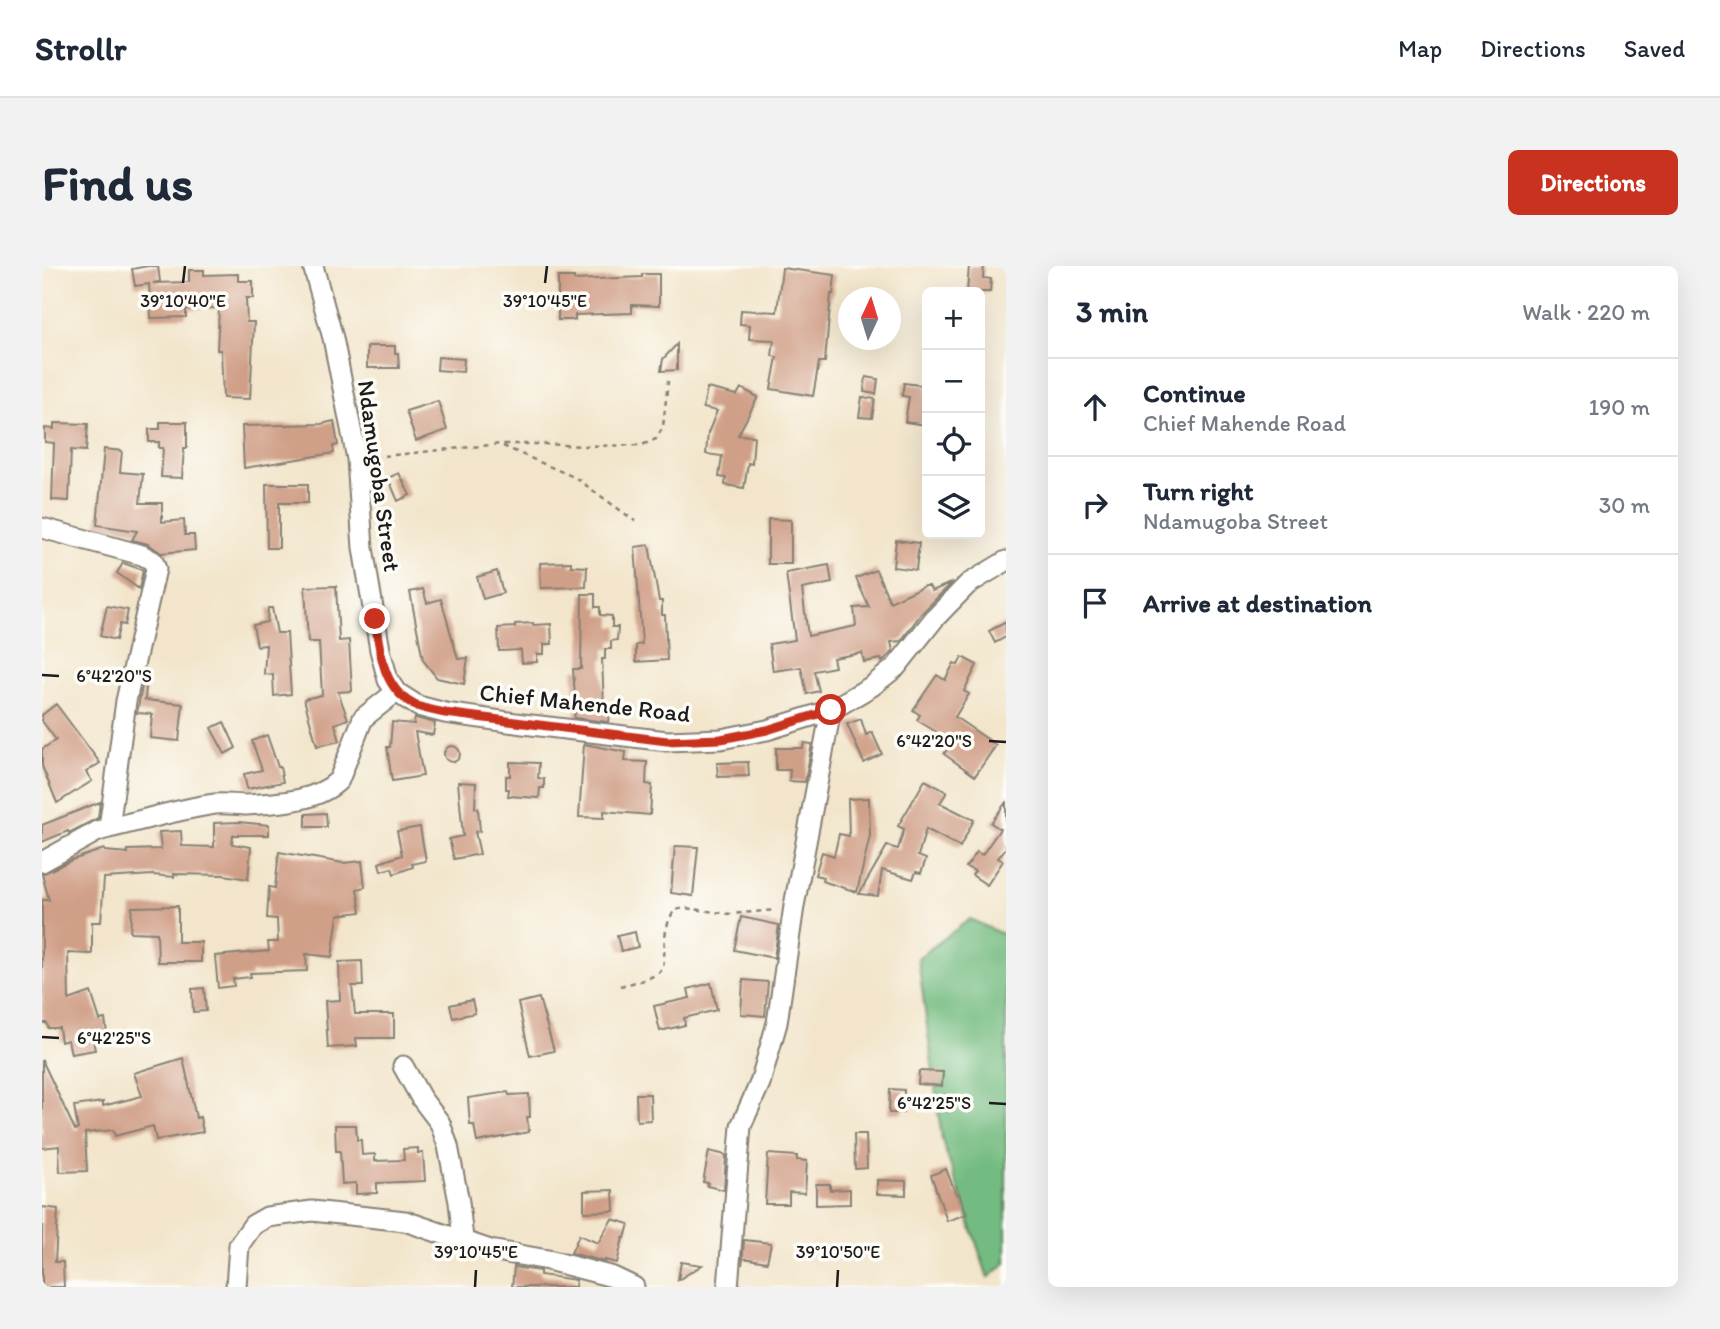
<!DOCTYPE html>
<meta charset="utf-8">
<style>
:root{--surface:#fff;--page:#f2f2f3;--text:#1f2937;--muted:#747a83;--line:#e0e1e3;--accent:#c8321e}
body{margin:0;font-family:Itim,sans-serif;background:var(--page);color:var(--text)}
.controls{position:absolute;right:21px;top:21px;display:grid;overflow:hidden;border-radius:10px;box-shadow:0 7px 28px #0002}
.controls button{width:63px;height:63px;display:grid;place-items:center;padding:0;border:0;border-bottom:2px solid var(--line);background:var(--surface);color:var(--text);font:35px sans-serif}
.compass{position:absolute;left:796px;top:21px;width:63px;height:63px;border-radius:50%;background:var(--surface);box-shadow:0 7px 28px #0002;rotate:4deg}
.stop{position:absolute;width:21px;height:21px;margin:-16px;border:5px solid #c8321e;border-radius:50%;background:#fff}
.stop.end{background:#c8321e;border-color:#fff;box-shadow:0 2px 7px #0008}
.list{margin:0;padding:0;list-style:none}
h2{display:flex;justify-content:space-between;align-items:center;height:91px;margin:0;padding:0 28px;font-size:30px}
h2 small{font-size:23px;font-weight:400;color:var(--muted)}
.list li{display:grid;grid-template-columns:46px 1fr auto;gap:21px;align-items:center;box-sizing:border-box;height:98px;padding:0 28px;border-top:2px solid var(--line)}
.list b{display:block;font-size:26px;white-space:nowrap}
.list p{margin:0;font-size:23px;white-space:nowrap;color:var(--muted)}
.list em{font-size:23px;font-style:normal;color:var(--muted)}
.icon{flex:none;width:38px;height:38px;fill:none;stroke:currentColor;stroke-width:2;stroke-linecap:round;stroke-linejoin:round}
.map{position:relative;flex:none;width:964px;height:1021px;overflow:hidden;border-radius:10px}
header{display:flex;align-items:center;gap:42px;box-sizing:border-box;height:98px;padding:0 35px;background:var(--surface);border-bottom:2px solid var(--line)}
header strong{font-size:33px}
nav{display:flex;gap:38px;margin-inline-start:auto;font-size:24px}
.intro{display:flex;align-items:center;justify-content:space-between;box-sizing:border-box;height:168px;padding:0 42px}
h1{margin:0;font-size:49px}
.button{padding:18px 32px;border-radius:10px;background:var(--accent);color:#fff;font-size:24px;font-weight:700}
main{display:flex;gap:42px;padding:0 42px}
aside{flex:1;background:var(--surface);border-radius:10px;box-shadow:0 7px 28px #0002}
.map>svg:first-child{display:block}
.forest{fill:#73bb80;stroke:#486c4e;stroke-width:2}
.building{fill:#d09f87}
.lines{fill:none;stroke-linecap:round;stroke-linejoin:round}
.minor-casing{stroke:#878074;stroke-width:23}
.path{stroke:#878074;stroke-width:2.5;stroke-dasharray:5 5;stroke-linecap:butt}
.minor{stroke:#fff;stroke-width:19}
.route{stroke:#c8321e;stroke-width:9}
.ticks{fill:none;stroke:#1c1c1c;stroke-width:2.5}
.labels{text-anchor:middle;stroke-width:7;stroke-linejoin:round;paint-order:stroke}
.street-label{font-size:24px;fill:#1c1c1c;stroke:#fdfcf7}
.ticks-label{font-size:18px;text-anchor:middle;fill:#1c1c1c;stroke:#fdfcf7;stroke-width:7;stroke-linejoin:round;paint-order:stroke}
</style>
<header>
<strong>Strollr</strong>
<nav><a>Map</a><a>Directions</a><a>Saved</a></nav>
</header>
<div class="intro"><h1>Find us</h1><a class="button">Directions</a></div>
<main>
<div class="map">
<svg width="964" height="1021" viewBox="0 0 964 1021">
<rect width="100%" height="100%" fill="#fdfcf7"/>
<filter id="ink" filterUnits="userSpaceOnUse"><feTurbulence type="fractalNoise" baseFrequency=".0143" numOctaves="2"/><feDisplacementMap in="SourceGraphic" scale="14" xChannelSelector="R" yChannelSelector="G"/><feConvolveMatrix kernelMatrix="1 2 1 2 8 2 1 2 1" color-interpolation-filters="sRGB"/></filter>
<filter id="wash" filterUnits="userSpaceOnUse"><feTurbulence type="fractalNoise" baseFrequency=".00686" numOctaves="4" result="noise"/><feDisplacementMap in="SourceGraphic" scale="28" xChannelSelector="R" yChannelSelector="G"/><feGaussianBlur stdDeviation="1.57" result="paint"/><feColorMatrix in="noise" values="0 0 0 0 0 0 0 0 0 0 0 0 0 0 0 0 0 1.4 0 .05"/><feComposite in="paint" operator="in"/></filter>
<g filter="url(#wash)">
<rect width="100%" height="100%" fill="#f2e5cb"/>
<path class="forest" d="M928,653L964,670V997L946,1012L900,874L876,692Z"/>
<g id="blocks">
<path class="building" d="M106,0H116L118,16L111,17L147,16V4H162V9L196,8V15H211V32H204L205,56H212L208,133L181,132L179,84H175L177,42L144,43V51L109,52L107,18L93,20L90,3Z
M927,0H942L941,12L949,13L948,26H925Z
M740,2L793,9L791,28H789L783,96H777L771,130L729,123L735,91L730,90L732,74L707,73L708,59L698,58L699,44L735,46Z
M600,8H617V40L590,39V47L533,49V54H516V11H532V14L600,11Z
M635,78V104L619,105L621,93Z
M327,80H353V87H356L357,102H325V82Z
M396,91L422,93L421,106L395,104Z
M824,111L836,113L834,128L822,126Z
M862,117L885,120V159L863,156L867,131L860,130Z
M665,122L695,129L699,122L716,131L696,169L712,170L710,198L706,197L702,222L683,219L684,212L677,211L680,190L664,188L666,167L675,145L661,142Z
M820,131L833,133L830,152L817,151Z
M396,135L405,164L374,175L364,145Z
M292,155L296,179L291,180L292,187L202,202L200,160L279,158Z
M118,156H145V182H142L140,212L119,211L121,182H117V176H107V163H118Z
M12,157L46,158L44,185L29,184L27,235L10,234L12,177L3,176V162L12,163Z
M62,183L80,185L78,206L101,208L98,237H120V256L142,254L143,269H152L153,284L119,287L106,278L90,274L95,265L55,259Z
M357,207L368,229L356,235L346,212Z
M224,218H266V237H237V282H225Z
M726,253L749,254V298H726Z
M854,274L877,277L874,304L851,301Z
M607,279L617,335H620V349H623L625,394L594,396V379L600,378L593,281Z
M529,296V300L545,301L544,321L499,322L498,297Z
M81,297L101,304L97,323L75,307Z
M787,299L790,317L760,323L766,370L814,360L812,342L827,341L814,312L834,304L848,336L882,320H887L890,325L911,316L879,348L859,375L849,376L851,385L840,396L839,393L822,396L820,387L791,392L793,401L772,405L777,425L765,428L759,401L731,405L727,378L753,374L744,307Z
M455,305L461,327L441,333L435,311Z
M294,320L297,375L307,374L310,425L296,426L306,453L293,458L298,475L275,480L262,433L280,429L277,376H266L263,321Z
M381,323L385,337L399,333L416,393L426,392L422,418L395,412L381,394L368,326Z
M540,328H553V341H558V349L570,350V361H576L575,374L569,375V383H563V393H560L562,441L568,442L566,456L532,452L536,430H533L531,403H539Z
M65,340L86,344L83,359L78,358L74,374L58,370Z
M226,342H230L235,367H245L249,428L232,430L231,409L222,408L224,379L215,380L211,359L225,356Z
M964,356V371L953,377L947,365Z
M491,357V359L509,358L510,378H502V388H495V396L480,397L479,384L457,385L456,362L473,361V358Z
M920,391L935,399L922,425L927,428L913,451L954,479L933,510L902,488L910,476L875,454L878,449L871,444L895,409L903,414L912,397L916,399Z
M100,420L104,421L103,434L141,438L137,475L108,472L110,448L95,447Z
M14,438L58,497L44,506L50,515L15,537L0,500V483L14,474L0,455V449Z
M373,452L393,457L391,469L373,466L381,510L350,515L345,481H348L350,456L372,458Z
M819,453L824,469L830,466L840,488L822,497L805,458Z
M182,456L194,482L183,488L169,462Z
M225,469L236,501H238L241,516L205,523L202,508L220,504L210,475Z
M762,477L770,478L763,516L747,515L748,504H734V482H761Z
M542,478L584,486L583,495L605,496L604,518L610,519L608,549L562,545V552L537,551Z
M402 488a8 8 0 1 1 16 0a8 8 0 1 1-16 0Z
M468,496L497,497L496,512L502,513V522H498L497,532L466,530L467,523H464V510H468Z
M706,496L707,510L676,511L675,497Z
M883,514L905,526L898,537L932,554L918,581L884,563L876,590L884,593L879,607L874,606L871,613L840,604L836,630L817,628L845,580L856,583L862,563L856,560Z
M416,516L434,517L433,542H436L438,565L433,566L438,588L412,593L407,573L421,570Z
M827,532L828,570L815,626L780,615L781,611L773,609L780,586L792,590L797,568L807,570L806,533Z
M58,536L56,552L27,567L26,565L0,576V559Z
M964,536V582L956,592L961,595L945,619L930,609L933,605L924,601L935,586L940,589L958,563L949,557Z
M284,547L285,561H264V548Z
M197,556L227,559V569H191L190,578L209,581L206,613L182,609L132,608V611L111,609L62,612L59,656H50V688L26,687L27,734L49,726L58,754L63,753L65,767L50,770L53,784L29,788L26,774L19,776L17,762H6L5,757H0V634H7L0,608L30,594L62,583L63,585L86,587V584L119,583L117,566L139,565L140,580L172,581V557Z
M378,561L384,595L370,598L371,601L352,608L350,602L339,605L337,597L360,589L355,565Z
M633,580L656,581L651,630L629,627Z
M237,586L301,597L320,595L323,621L315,623L319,646L296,649L290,691L264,688L265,705L208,707L209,711L191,713L192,720L176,722L173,690L227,685L226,676H236L235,653L225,652L227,621L233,622Z
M136,640V676H159V696H116L115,667L88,666L90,641Z
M699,651L737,659L732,692L692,684Z
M593,666L596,681L579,685L575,670Z
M320,695L321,720H310L313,748H352V772H314L315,780L286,782L283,735L298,734L297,696Z
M701,714L726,716L723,750L699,748Z
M669,717L675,744L642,752L643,759L618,765L612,740L648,732L646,723Z
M162,722L164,745L151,746L150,723Z
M497,732L512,785L488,790L476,737Z
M430,734L433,747L411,752L408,739Z
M141,792L154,852L158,851L161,866L114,874L111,860L73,870L71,864L43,867L45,905L18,906L17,880L0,882V794L33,864L36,863L32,840L61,836V840L100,830L92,807Z
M877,805L901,806L900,820L876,818Z
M848,823L862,824L861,847H847Z
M466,826L467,829L487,828L488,851H485L487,866L435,876L432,859H428L426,832Z
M594,828H608L609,854L595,855Z
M293,859H314L315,874H319L320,889L333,888V895L362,894L361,883L376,882V887H381L383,915L335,917V927L314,928V917L300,918L298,885H294Z
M812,868H824L825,902L813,903Z
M667,885L684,889L682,924L665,920L666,917L661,916Z
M726,888L755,890V894L765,895L763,927L747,926V938H723Z
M904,903L914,928L917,927L925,948L905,955L889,909Z
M835,914L864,915V929L835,928Z
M774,918H788V924L808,923V938L774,939Z
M571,924L572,945L542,946V925Z
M0,941L16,943L13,996H21L22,1021H0Z
M570,953L587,958L583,972H581L575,997L563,994V996L529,987L537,969L556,977Z
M702,974L729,977L725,996L701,992L700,999Z
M639,996L660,999L636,1014Z
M472,1001L498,1005V1009L534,1014L533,1021H470Z"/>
</g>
</g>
<g filter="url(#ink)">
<use href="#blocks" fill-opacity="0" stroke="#878074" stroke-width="2"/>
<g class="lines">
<g class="minor-casing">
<path id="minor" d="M271,0L291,72L315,193L321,282L338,384L346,414L354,426L376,440L403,447L481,458L625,475L679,473L725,464L789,444L830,420L854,401L892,353L926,318L964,295
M0,262L100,289L111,295L114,303L84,435L67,562
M0,596L56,565L67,562C102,554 137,543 173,538C183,537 194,539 205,539C235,537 275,536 297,514L321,452L354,426
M361,800L379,832L398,857L406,880L417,936L421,973
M194,1021L197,979L211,959L225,951L270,945L363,955L448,984L506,994L571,1011L592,1021
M686,1021L699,860L718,817L735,757L752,640L789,444"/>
</g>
<path class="path" d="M461,180L534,212L593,255
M332,191L458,178H502L540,180L600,179L614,173L621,161L626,115
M578,720C593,716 610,714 621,703C624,682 619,663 633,644L643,642L688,648L734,644"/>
<use href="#minor" class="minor"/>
</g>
</g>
<g class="lines" filter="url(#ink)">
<path class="route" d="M333,353C338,387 341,425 375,440C383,443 394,445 403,447L625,475L679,473L725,464L789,444"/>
</g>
<path class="ticks" d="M141,17L143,0M503,17L505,0M0,409L17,410M947,475L964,476M0,771L17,772M947,837L964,838M433,1021L434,1004M795,1021L796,1004"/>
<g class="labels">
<g class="street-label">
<text transform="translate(337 210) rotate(82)" y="8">Ndamugoba Street</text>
<text transform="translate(543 437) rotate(6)" y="8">Chief Mahende Road</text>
</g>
</g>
<g class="ticks-label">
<text x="141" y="41">39°10'40"E</text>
<text x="503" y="41">39°10'45"E</text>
<text x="72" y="416">6°42'20"S</text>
<text x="892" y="481">6°42'20"S</text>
<text x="72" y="778">6°42'25"S</text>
<text x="892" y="843">6°42'25"S</text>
<text x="434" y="992">39°10'45"E</text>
<text x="796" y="992">39°10'50"E</text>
</g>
</svg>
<div class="controls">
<button>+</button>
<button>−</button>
<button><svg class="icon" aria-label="locate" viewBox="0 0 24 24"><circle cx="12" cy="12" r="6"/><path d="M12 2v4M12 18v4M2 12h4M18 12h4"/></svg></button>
<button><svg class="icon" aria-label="layers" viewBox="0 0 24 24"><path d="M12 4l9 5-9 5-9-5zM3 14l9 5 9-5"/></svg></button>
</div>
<svg class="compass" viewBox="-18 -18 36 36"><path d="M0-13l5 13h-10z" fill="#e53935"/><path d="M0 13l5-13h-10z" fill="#747a83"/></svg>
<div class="stop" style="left:789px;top:444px"></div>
<div class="stop end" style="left:333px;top:353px"></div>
</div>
<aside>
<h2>3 min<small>Walk · 220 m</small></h2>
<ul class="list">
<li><svg class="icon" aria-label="ahead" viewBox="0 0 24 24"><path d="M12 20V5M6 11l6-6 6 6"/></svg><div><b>Continue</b><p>Chief Mahende Road</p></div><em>190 m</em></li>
<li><svg class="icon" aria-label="right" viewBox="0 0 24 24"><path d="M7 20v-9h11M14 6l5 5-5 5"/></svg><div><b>Turn right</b><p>Ndamugoba Street</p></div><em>30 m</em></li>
<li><svg class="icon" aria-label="arrive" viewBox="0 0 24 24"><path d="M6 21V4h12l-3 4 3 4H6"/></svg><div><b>Arrive at destination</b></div></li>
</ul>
</aside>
</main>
